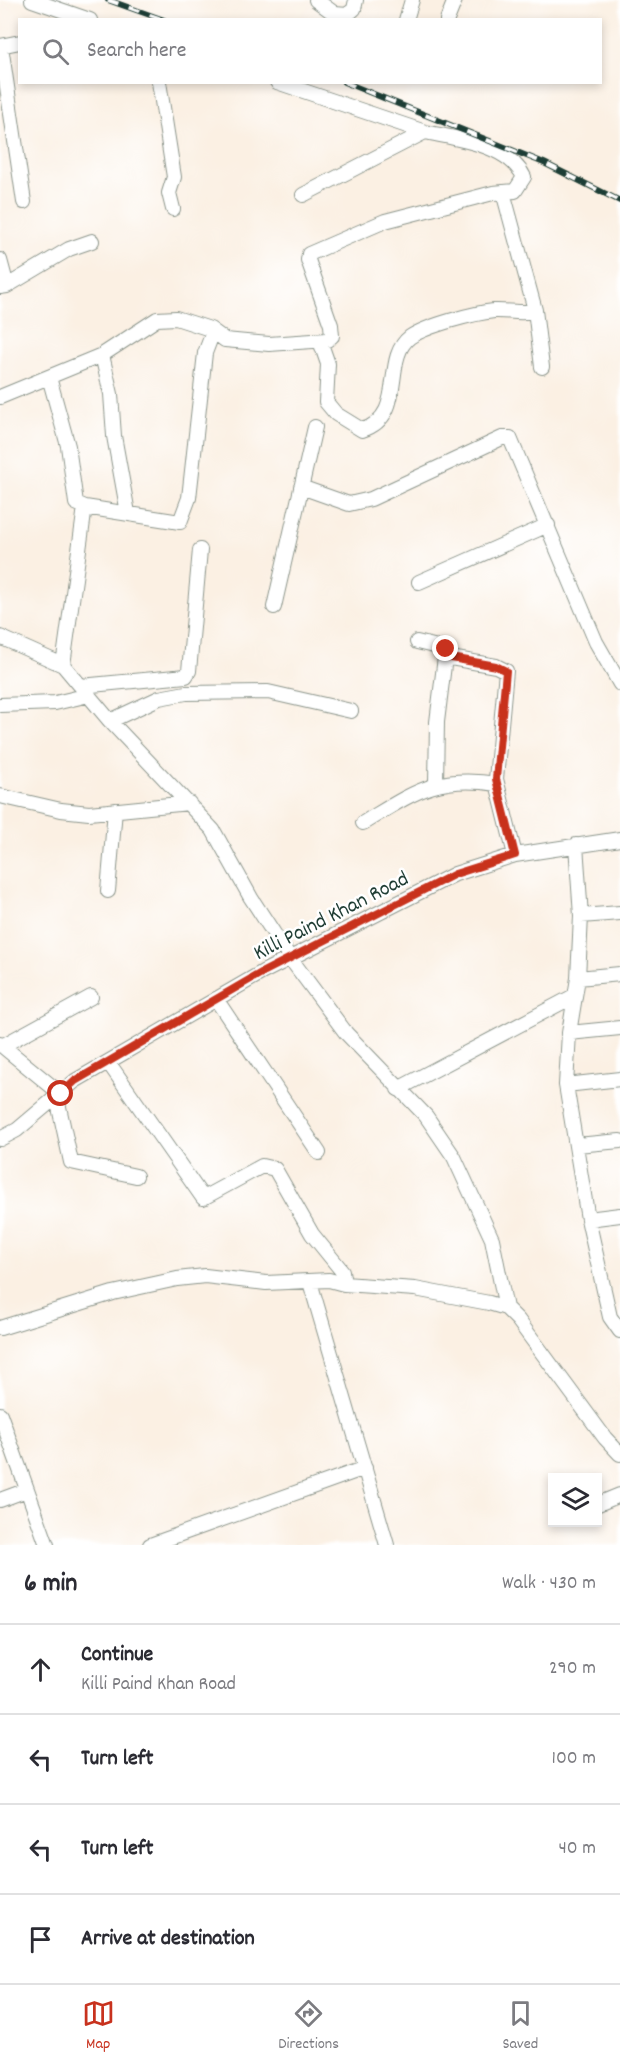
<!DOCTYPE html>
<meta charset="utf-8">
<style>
:root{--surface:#fff;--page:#f2f2f3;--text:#2b2b33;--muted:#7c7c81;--line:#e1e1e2;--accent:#c8321e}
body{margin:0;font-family:Dekko,sans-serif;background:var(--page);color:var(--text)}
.controls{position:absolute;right:18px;bottom:18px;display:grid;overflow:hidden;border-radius:0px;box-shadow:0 3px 9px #0003}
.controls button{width:54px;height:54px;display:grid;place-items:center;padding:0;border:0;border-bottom:2px solid var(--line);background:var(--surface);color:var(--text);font:30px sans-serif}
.stop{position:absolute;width:18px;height:18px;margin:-14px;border:4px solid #c8321e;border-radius:50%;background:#fff}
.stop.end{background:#c8321e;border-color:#fff;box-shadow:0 2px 6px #0008}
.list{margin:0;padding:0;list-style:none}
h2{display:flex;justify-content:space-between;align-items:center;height:78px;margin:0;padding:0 24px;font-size:26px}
h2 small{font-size:20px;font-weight:400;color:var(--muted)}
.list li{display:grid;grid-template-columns:39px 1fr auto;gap:18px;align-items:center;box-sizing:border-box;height:90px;padding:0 24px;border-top:2px solid var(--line)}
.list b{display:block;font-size:22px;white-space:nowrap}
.list p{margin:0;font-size:20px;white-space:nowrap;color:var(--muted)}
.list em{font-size:20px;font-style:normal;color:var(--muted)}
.icon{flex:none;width:33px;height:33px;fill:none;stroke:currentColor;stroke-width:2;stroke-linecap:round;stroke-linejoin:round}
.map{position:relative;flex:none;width:620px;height:1545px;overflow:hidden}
.search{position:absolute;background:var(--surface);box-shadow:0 3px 9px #0003;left:18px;right:18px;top:18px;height:66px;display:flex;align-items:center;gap:15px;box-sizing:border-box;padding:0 21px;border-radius:0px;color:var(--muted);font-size:22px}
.sheet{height:438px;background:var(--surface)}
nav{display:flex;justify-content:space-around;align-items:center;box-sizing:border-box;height:84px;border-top:2px solid var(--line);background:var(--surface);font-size:16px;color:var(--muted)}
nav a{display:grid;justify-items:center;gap:3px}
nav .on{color:var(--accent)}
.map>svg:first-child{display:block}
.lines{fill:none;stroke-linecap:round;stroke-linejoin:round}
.minor-casing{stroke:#8d968c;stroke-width:16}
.minor{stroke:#fff;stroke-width:14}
.rail-casing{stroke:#1f3d34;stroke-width:6}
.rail{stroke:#fff;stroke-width:4;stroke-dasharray:11;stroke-linecap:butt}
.route{stroke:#c8321e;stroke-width:8}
.labels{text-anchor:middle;stroke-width:5;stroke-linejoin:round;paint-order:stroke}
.street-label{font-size:22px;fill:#1f3d34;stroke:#fff}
</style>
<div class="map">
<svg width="620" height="1545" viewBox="0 0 620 1545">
<rect width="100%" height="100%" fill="#fff"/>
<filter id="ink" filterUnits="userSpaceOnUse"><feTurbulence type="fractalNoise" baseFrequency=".0167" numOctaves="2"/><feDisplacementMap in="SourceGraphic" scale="12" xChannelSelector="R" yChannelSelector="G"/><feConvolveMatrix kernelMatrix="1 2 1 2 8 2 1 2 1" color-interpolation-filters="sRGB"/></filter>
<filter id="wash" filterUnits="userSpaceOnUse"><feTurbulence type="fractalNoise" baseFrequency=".008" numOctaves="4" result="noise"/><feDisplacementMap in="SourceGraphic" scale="24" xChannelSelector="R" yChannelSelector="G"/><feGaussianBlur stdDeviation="1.35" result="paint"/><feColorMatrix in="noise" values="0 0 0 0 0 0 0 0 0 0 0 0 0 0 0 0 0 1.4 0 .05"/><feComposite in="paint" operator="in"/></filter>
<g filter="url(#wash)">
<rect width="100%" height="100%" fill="#fbf0e3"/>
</g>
<g filter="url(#ink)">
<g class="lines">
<g class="minor-casing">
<path id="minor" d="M32,0L90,20
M316,0L335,14L347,15L354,9L356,0
M406,20L412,0
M447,20L455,0
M0,46L20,42
M1,46L24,202
M159,82L174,177L169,193L173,209
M277,82L425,132
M503,192L535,310L542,367
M0,260L7,286
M0,287L7,286L69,249L92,241
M320,341L328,364L326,402L336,414L362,430C408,416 381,359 410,337C426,326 474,313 494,311C508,310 521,315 535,310
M102,355L111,394L114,436L128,513
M49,377L68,446L76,503L85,507L180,522L189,498L205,353L213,332
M0,397L102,355L157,319L176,318L210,329L225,340L269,344L327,340L332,336L331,325L308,260L309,254L385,221L493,193L515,191L524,177C508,144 457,139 425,132L303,195
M301,487L349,504L371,499L502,438H510L596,642L620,684
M419,582L548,525
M274,607L315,427
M0,637L63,665L110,721L213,830L251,898L290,958L346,1033L426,1116L454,1157L492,1239L506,1308
M417,642L446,649L437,722L436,784
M445,657L496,666L506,671L496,779L515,855
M63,665L85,507
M81,686L186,676L189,671L200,550
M0,705L55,703L89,695
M110,721L159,698L186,693L268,692L351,711
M0,796L61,810L89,813L189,803
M363,823C413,793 436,774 497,784
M576,845L581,916L578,978L569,1033L566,1085L588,1219L610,1317L620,1331
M108,891L115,810
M581,916L620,913
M578,978L620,974
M216,999L319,1153
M569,1033L620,1028
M0,1044L61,1094
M2,1046L91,997
M108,1062L203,1198L262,1166L275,1169L312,1234L342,1271L344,1284
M566,1085L620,1079
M398,1089L574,996
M57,1098L71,1162L136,1176
M0,1139L17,1130L75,1081L263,972L455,874L515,855L620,839
M577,1145L620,1141
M588,1219L620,1215
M310,1282L387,1545
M0,1328L113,1293L177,1279L205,1276L266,1283L329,1280L344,1284L415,1289L489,1303L506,1308L518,1320L605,1438L620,1454
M0,1414L47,1545
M0,1500L27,1490
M598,1504L620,1495
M150,1545L365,1468"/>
</g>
<use href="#minor" class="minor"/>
<g class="rail-casing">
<path id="rail" d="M108,0L164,20
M344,82L544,163L620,201"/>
</g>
<use href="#rail" class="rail"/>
</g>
</g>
<g class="lines" filter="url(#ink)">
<path class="route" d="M61,1094L75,1081L263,972L455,874L515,855L496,779L506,671L496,666L446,657V649"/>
</g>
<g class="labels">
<g class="street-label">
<text transform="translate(330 914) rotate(-27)" y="8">Killi Paind Khan Road</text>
</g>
</g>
</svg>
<div class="controls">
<button><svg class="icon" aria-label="layers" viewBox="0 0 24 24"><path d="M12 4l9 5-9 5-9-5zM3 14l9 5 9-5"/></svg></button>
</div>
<div class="stop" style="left:61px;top:1094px"></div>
<div class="stop end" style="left:446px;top:649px"></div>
<div class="search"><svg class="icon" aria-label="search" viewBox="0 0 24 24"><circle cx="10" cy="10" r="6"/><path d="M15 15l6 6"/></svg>Search here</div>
</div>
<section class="sheet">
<h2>6 min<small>Walk · 430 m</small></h2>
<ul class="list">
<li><svg class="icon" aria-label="ahead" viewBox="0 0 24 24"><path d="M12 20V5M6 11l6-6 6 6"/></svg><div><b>Continue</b><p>Killi Paind Khan Road</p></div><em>290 m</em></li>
<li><svg class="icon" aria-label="left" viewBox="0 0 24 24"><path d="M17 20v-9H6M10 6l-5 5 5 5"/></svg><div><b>Turn left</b></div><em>100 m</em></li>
<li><svg class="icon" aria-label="left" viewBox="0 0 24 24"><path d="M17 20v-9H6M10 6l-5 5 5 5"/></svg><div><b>Turn left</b></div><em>40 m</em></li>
<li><svg class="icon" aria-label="arrive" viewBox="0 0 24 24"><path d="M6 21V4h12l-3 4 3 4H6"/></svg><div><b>Arrive at destination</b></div></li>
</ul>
</section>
<nav>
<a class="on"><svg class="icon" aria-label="map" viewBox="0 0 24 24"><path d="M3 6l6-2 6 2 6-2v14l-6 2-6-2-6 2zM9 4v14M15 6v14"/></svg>Map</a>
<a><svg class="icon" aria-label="directions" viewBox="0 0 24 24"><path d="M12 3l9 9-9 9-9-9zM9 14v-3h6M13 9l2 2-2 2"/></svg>Directions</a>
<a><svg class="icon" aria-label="saved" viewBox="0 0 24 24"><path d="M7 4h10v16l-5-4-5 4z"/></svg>Saved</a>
</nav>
